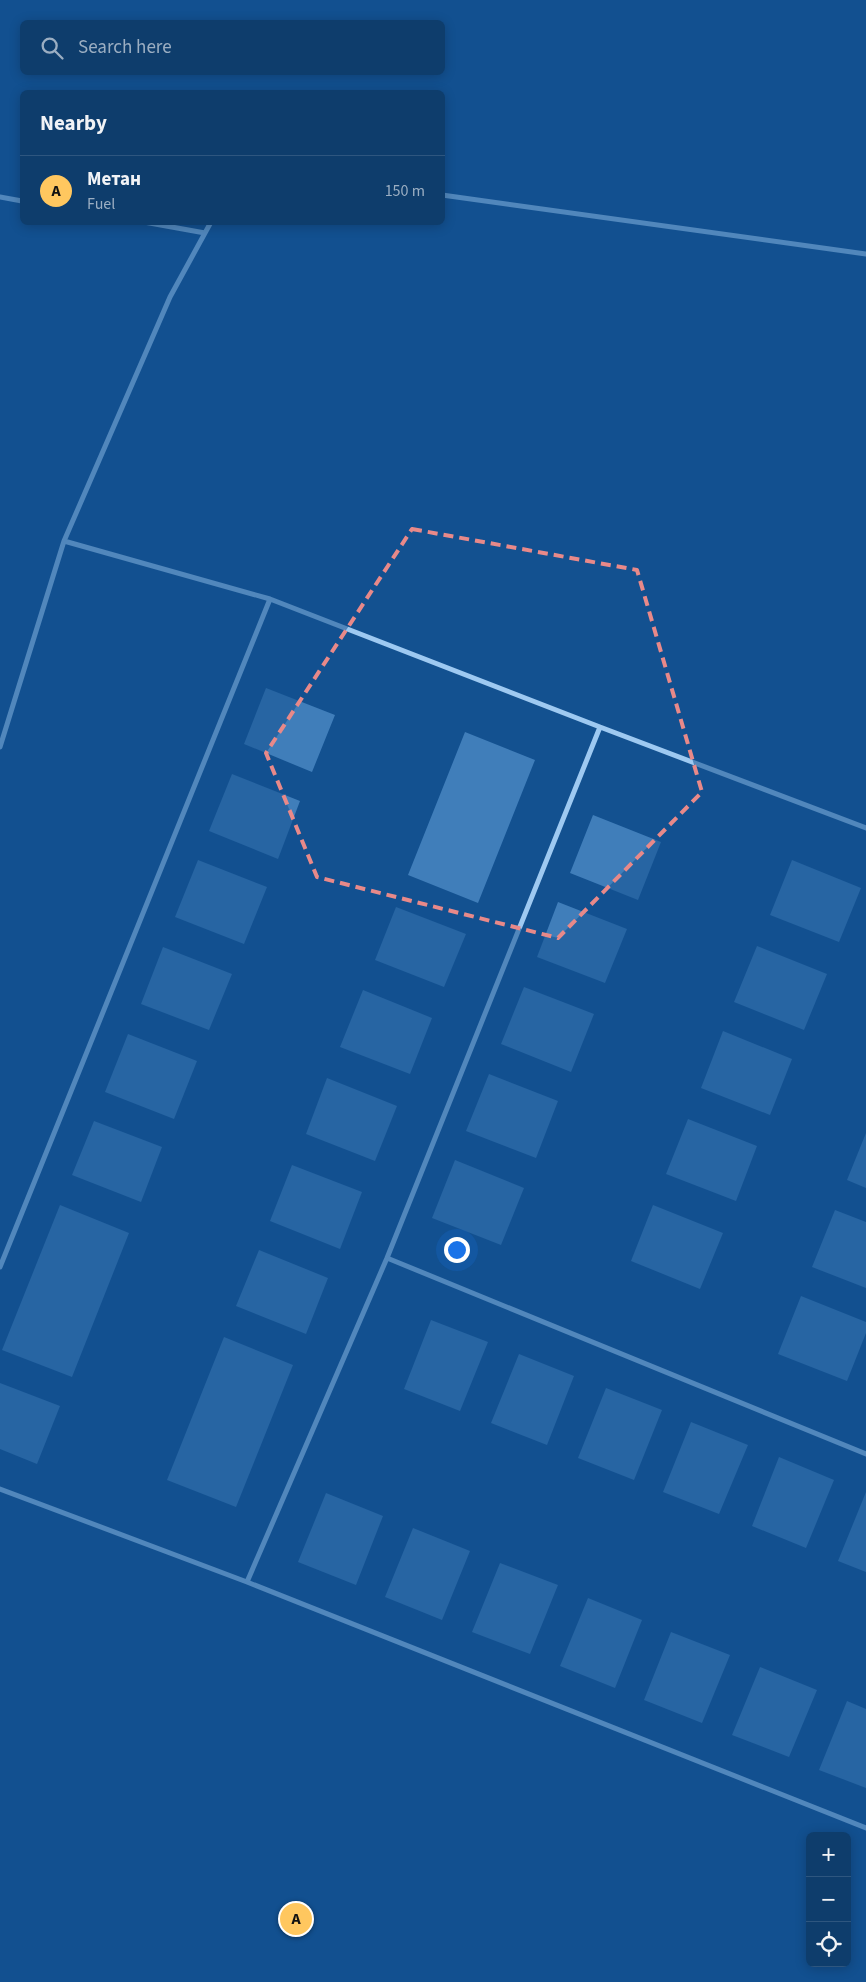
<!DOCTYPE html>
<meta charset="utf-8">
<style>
:root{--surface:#0e3d6c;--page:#174472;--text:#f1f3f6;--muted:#9baec2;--line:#2e567f;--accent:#ffc75f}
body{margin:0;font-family:"Source Sans 3",sans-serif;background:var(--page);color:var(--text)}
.controls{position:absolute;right:15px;bottom:15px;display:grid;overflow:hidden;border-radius:8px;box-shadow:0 2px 12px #0003}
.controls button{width:45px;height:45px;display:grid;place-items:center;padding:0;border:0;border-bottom:1px solid var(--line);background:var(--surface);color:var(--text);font:25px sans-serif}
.you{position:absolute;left:456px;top:1249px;width:18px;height:18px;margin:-12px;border:4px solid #fff;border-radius:50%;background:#1a73e8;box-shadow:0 0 0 8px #1a73e833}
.badge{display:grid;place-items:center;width:32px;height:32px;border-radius:50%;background:var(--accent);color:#111;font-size:16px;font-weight:700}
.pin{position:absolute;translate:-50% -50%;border:2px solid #fff;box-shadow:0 1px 5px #0006}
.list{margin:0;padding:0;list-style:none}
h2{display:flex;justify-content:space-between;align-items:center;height:65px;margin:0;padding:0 20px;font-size:21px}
h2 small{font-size:16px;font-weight:400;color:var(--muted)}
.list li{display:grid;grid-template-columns:32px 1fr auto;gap:15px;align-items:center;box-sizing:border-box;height:70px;padding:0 20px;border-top:1px solid var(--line)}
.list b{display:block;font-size:19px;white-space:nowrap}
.list p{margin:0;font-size:16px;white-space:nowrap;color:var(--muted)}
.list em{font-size:16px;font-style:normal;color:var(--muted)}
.icon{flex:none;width:28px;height:28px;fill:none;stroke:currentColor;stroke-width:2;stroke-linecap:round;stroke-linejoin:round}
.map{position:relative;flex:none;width:866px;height:1982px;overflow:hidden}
.search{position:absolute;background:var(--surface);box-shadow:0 2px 12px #0003;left:20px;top:20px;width:425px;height:55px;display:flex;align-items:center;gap:12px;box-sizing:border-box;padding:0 18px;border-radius:8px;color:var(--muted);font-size:19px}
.panel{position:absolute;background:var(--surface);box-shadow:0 2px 12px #0003;left:20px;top:90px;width:425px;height:135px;border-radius:8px}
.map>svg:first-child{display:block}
.building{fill:#407eba}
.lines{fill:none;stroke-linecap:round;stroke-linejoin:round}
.street{stroke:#9ec9f1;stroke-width:5}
.marked{fill:none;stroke:#e88989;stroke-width:4;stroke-dasharray:10 6;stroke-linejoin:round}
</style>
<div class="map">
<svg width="866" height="1982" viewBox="0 0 866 1982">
<rect width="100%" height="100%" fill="#135190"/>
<path class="building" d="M266,688L335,715L312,772L244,744Z
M465,732L535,760L478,903L408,875Z
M232,774L300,801L278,859L209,831Z
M593,815L661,842L638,900L570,873Z
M198,860L267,887L244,944L175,917Z
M792,860L861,888L839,942L770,915Z
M558,902L627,929L605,983L537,957Z
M396,907L466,934L444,987L375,960Z
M757,946L827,974L804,1030L734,1002Z
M163,947L232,974L209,1030L141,1004Z
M524,987L594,1014L571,1072L501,1044Z
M363,990L432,1018L410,1074L340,1047Z
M723,1031L792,1059L770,1115L701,1088Z
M128,1034L197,1061L174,1119L105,1092Z
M489,1074L558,1101L536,1158L466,1131Z
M327,1078L397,1106L375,1161L306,1134Z
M688,1119L757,1146L736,1201L666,1174Z
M94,1121L162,1147L141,1202L72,1175Z
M866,1133V1188L847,1180Z
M455,1160L524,1188L501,1245L432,1218Z
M292,1165L362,1192L340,1249L270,1221Z
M60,1205L129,1233L72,1377L2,1350Z
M653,1205L723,1233L700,1289L631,1261Z
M835,1210L866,1222V1288L812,1267Z
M259,1250L328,1278L306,1334L236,1306Z
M801,1296L866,1322V1333L847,1381L778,1354Z
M431,1320L488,1342L460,1411L404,1389Z
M224,1337L293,1365L236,1507L167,1480Z
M519,1354L574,1376L547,1445L491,1423Z
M0,1383L60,1406L37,1464L0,1449Z
M606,1388L662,1410L634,1480L578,1458Z
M691,1422L748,1445L719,1514L663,1492Z
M779,1457L834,1480L806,1548L752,1526Z
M866,1492V1572L838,1561Z
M326,1493L383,1516L356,1585L298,1562Z
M413,1528L470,1551L442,1620L385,1597Z
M500,1563L558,1585L530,1654L472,1632Z
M588,1598L642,1620L615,1688L560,1666Z
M671,1632L730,1655L702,1723L644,1700Z
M760,1667L817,1690L789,1757L732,1735Z
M847,1701L866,1709V1788L819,1770Z"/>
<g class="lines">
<path class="street" d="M442,195L866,254
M0,197L22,201
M144,222L205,233
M64,541L270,599L600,727L866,828
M0,747L64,541L170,297L211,222
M387,1258L866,1454
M0,1267L270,599
M0,1489L247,1582L866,1828
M247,1582L387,1258L600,727"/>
</g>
<path d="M0 0H866V1982H0ZM412,529L637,570L702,792L558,938L317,877L266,753Z" fill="#135190" fill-opacity=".55" fill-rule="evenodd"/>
<path class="marked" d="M412,529L637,570L702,792L558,938L317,877L266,753Z"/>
</svg>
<div class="controls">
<button>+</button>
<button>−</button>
<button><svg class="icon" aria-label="locate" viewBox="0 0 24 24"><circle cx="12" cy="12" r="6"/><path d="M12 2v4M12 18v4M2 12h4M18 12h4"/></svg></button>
</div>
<div class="you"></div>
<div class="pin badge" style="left:296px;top:1919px">A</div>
<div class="search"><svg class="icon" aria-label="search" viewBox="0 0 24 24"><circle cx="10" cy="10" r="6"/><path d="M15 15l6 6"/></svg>Search here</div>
<section class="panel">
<h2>Nearby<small></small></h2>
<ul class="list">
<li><span class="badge">A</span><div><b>Метан</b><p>Fuel</p></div><em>150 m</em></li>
</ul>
</section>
</div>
